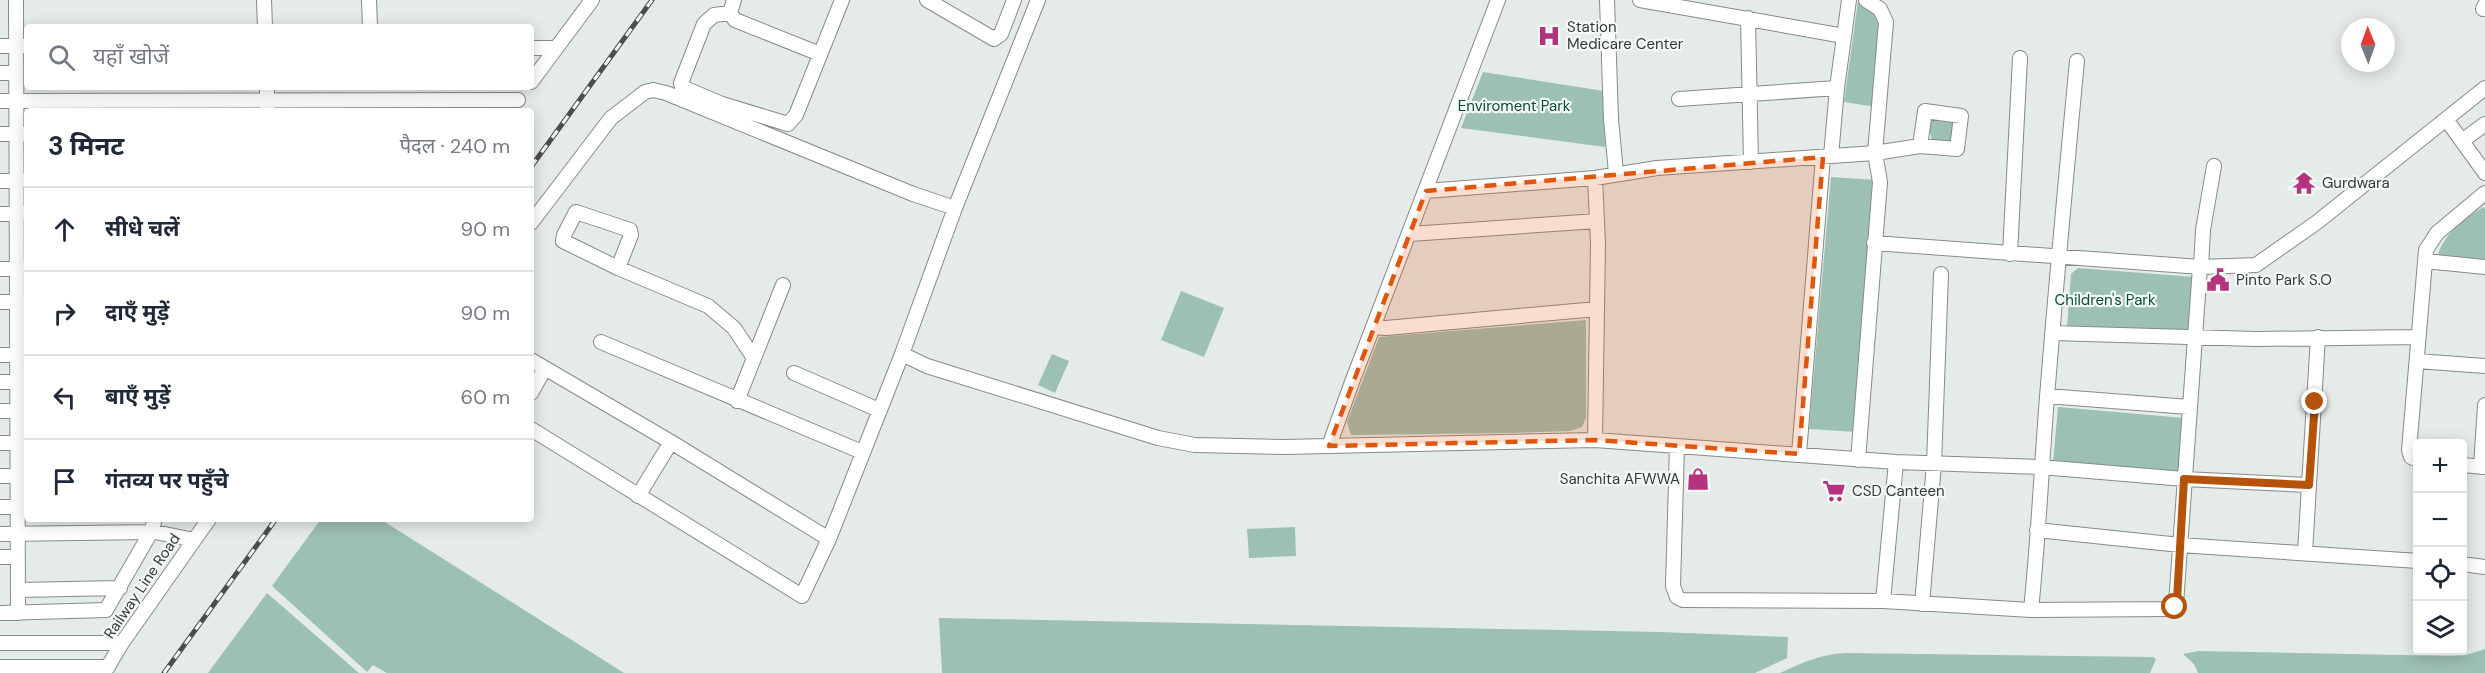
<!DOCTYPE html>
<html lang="hi">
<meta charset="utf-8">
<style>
:root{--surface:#fff;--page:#f6f6f7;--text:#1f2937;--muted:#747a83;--line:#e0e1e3}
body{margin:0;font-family:"DM Sans","Noto Sans Devanagari",sans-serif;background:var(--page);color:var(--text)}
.controls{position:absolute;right:18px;bottom:18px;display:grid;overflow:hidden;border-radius:6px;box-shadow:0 3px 15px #0003}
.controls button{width:54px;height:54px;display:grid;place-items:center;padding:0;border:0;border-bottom:2px solid var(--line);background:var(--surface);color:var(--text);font:30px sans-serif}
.compass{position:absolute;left:2341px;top:18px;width:54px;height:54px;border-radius:50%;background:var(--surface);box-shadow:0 3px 15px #0003;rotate:359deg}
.stop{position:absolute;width:18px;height:18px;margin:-14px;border:4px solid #b45309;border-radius:50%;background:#fff}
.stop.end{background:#b45309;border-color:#fff;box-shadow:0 2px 6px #0008}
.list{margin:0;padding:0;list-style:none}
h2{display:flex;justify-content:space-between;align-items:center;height:78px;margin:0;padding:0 24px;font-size:26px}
h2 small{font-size:20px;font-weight:400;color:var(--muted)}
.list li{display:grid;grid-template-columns:39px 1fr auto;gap:18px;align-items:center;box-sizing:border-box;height:84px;padding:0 24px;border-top:2px solid var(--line)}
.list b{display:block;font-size:22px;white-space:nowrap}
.list em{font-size:20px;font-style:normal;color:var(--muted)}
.icon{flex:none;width:33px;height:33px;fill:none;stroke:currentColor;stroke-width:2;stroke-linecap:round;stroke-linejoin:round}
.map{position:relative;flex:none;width:2485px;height:673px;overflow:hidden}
.search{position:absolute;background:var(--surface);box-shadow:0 3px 15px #0003;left:24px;top:24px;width:510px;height:66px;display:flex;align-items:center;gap:15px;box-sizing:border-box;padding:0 21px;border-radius:6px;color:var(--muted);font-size:22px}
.panel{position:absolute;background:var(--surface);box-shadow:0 3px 15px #0003;left:24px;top:108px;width:510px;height:414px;border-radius:6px}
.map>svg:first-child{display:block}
.green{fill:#9cc0b2}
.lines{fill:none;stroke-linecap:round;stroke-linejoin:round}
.minor-casing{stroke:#858b88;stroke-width:16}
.minor{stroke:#fff;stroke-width:14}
.rail-casing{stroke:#4c4e4d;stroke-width:5}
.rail{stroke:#f2f9f6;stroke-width:3;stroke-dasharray:9;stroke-linecap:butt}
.route{stroke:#b45309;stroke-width:8}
.marked{fill:#df570e;fill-opacity:0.2;stroke:#df570e;stroke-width:4.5;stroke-dasharray:12 8;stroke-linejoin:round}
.labels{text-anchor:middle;stroke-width:4.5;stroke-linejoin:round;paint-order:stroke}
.poi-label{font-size:15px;fill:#363837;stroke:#f2f9f6;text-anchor:start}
.park-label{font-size:15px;fill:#0c4937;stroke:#f2f9f6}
.street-label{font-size:15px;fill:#363837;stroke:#f2f9f6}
</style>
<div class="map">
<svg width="2485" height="673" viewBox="0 0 2485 673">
<rect width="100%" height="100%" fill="#e5ebe9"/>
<path class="green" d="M1858,1L1865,3L1883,19L1876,107L1844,102Z
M1483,72L1604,91L1605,147L1461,128Z
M1932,118L1959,119L1955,144L1934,145L1929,130Z
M1831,177L1877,180L1856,432L1809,429Z
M2483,207L2485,209V263L2437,258C2443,234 2463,220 2483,207Z
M2078,268L2195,277L2190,335L2067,326L2071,274Z
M1181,291L1224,308L1204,357L1161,340Z
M1586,320V418L1582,427L1570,431L1508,433L1351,435L1347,422L1379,337Z
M1052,354L1069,361L1055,393L1038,385Z
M2058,407L2184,418L2180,475L2053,462Z
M321,519H380L624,673H387L373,665L367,672L272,586Z
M1295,527L1296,556L1249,558L1247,529Z
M267,593L359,673H208Z
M939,618L1660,632L1788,637L1787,658L1755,673H942Z
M2485,649V673H2198L2194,664L2183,654L2198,651L2452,656L2466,655Z
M1845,653L2153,657L2156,659L2150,673H1780C1802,663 1820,654 1845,653Z"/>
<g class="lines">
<g class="minor-casing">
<path id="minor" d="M16,0L18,613
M264,0L265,27
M369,0L370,27
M734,0L730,13L735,20L820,54
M927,0L994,39L1001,34L1014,0
M1607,0L1611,119L1616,173
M1640,0L1844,36
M2483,9L2485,5
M730,13L714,15L704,24L681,83L682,87L722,104L788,124L796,115L842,0
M1748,18L1751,162
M0,46H27
M531,48H556
M0,73H16
M531,82L592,0
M267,87V111
M1679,99L1837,88
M0,101L518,100
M2446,119L2485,173
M0,134H27
M2462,141L2485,124
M1831,156L1837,88L1849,0
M0,181L27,180
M1426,191L1595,178L1657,168L1875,153L1920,146L1957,149L1961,116L1925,111L1920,146
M0,214L27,213
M531,223L611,118L645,92L653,90L666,93L913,194L955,208
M1410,234L1597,221
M1874,243L2201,267L2256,265L2316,223L2485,88
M2010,254L2020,58
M2425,261L2485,267
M2201,267L2203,230L2214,166
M618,268L563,241L564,235L576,212L630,230L631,235L618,268L708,306L734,328L754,358
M0,269H27
M0,302H27
M1374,327L1386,328L1597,309
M2052,333L2256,339L2418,337
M601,342L862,452
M902,354L927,366L1158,438L1195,445L1285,447L1595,440L1896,462L1883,601L2031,610C2038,543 2041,477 2046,410C2055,294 2066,177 2077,61
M0,355L27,354
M531,360L671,442L829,539
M2417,361L2485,366
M794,373L879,410
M0,382H27
M531,393L544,370
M2047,396L2189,407
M737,401L783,285
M0,411H27
M531,429L802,596L829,539L902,354L955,208L1038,0
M1595,440L1598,243L1595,178
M0,443H27
M1329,446L1352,382L1498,0
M1677,446L1673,586L1677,597L1683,600L1883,601
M1799,454L1823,157
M1858,460L1880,182L1875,153L1886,22L1880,9L1866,0
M2418,460L2411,457L2409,450L2426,250L2437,233L2485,193
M1896,462L2041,467L2184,479L2309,485L2305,553
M2462,465L2485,467
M2481,467L2485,405
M0,476H27
M2309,485L2318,337
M638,496L671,442
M0,507H27
M2037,530L2180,545L2418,561
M0,534L155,532L194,540
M0,557H18
M2462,564L2485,567
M18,590L120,588
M1922,604L1934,464L1941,274
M2031,610L2169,609L2176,604L2200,267
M0,613L106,610L151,532L155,519
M0,643H122
M0,667H108
M104,673L122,643L209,519"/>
</g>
<use href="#minor" class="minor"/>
<g class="rail-casing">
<path id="rail" d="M531,167L652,0
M164,673L276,519"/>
</g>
<use href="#rail" class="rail"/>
</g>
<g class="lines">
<path class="route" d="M2175,607L2177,600L2184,479L2309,485L2315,402"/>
</g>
<path class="marked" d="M1823,157L1799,454L1595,440L1329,446L1426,191Z"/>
<defs>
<g id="hospital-bare" transform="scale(1.8)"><path d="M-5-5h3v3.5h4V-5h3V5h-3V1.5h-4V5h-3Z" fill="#b4337e" stroke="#f2f9f6" stroke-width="2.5" paint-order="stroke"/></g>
<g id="temple-bare" transform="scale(1.8)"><path d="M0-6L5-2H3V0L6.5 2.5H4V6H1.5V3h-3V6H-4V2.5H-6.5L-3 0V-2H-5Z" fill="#b4337e" stroke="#f2f9f6" stroke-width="2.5" paint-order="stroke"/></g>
<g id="civic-bare" transform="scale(1.8)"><path d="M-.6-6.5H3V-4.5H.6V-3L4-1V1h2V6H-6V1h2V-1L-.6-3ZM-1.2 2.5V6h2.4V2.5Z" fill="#b4337e" stroke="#f2f9f6" stroke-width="2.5" paint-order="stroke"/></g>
<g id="shop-bare" transform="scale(1.8)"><path d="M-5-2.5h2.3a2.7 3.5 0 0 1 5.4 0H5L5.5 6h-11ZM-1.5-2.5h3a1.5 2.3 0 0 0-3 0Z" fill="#b4337e" stroke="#f2f9f6" stroke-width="2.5" paint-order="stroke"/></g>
<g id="supermarket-bare" transform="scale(1.8)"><path d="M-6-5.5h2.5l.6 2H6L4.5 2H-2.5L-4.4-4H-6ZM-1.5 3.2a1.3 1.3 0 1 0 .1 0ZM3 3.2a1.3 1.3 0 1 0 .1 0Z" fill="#b4337e" stroke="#f2f9f6" stroke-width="2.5" paint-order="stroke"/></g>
</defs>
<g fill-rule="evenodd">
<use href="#hospital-bare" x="1549" y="36"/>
<use href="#temple-bare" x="2304" y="183"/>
<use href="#civic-bare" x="2218" y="280"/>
<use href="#shop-bare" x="1698" y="479"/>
<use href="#supermarket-bare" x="1834" y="491"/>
</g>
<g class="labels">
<g class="poi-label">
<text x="1567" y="32">Station<tspan x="1567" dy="17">Medicare Center</tspan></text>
<text x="2322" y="188">Gurdwara</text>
<text x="2236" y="285">Pinto Park S.O</text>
<text x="1680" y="484" text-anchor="end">Sanchita AFWWA</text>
<text x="1852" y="496">CSD Canteen</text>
</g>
<g class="park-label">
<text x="1514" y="111">Enviroment Park</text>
<text x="2105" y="305">Children's Park</text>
</g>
<g class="street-label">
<text transform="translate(142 586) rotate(-56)" y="5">Railway Line Road</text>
</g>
</g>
</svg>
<div class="controls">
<button>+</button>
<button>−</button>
<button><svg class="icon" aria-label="locate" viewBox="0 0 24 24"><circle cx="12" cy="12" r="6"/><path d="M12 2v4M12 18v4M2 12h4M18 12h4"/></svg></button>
<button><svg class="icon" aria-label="layers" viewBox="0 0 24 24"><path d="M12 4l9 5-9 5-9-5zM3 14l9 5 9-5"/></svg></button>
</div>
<svg class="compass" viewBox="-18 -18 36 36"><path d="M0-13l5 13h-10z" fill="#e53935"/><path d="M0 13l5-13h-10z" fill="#747a83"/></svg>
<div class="stop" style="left:2175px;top:607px"></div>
<div class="stop end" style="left:2315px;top:402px"></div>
<div class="search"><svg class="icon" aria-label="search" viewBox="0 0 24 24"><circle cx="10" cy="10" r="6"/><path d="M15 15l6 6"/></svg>यहाँ खोजें</div>
<section class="panel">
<h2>3 मिनट<small>पैदल · 240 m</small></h2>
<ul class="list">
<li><svg class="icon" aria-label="ahead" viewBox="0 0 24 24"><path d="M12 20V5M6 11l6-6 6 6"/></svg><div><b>सीधे चलें</b></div><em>90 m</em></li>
<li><svg class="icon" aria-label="right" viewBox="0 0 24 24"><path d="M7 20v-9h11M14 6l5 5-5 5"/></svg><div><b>दाएँ मुड़ें</b></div><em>90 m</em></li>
<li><svg class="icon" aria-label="left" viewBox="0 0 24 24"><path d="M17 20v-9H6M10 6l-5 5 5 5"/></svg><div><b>बाएँ मुड़ें</b></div><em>60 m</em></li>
<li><svg class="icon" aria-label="arrive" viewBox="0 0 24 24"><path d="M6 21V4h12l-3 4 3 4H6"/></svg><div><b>गंतव्य पर पहुँचे</b></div></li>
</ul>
</section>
</div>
